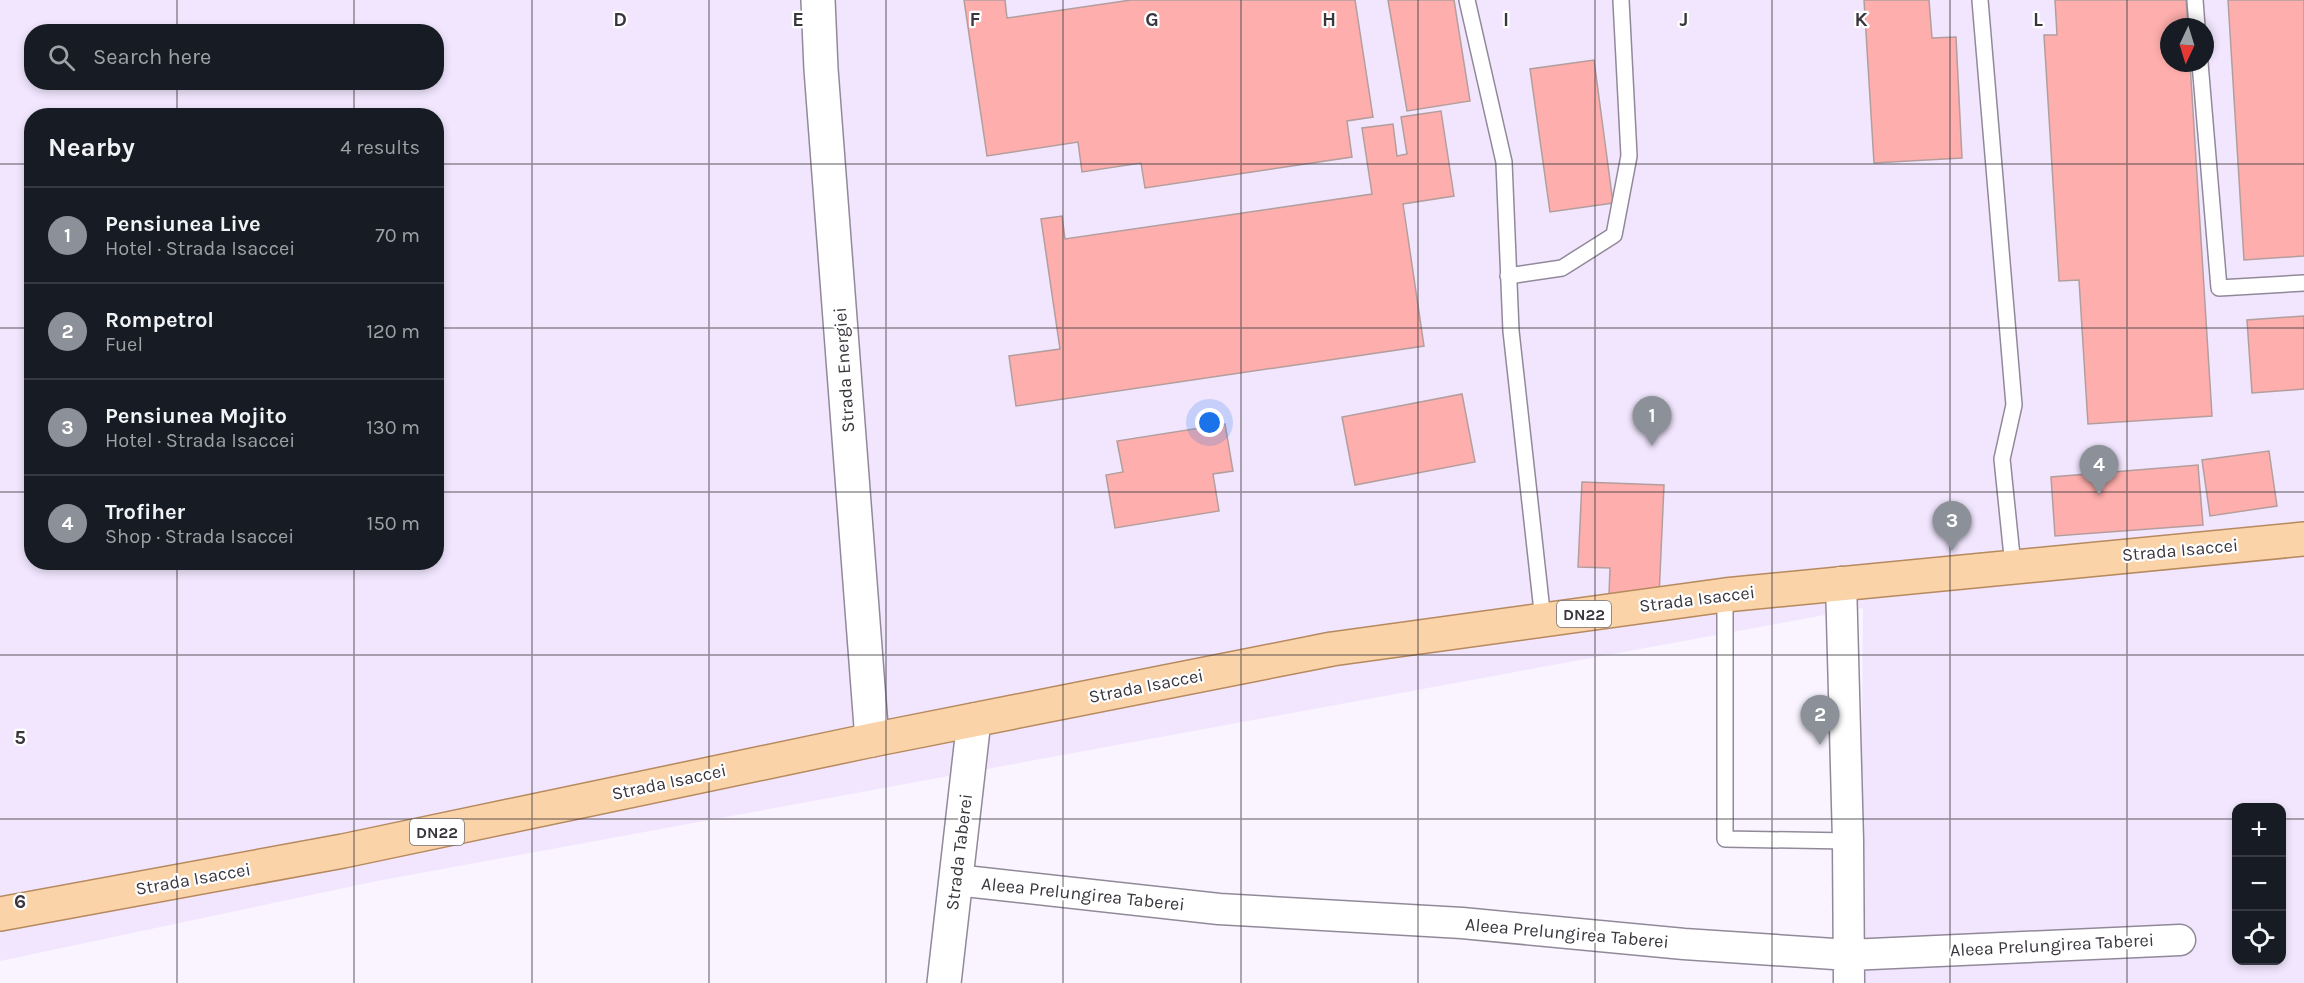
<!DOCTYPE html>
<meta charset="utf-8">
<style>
:root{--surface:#171b24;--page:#242831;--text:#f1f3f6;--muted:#9ea1a6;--line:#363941;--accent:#8c9099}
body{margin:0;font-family:Karla,sans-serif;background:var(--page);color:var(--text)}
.controls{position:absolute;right:18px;bottom:18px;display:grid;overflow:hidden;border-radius:12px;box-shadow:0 3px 9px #0003}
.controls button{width:54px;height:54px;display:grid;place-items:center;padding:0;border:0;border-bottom:2px solid var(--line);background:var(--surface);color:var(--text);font:30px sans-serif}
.compass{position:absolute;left:2160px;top:18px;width:54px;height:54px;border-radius:50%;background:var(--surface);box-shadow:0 3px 9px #0003;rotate:184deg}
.you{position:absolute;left:1210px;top:423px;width:21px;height:21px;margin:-15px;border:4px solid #fff;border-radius:50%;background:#1a73e8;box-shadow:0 0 0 9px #1a73e833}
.badge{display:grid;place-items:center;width:39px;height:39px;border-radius:50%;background:var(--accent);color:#fff;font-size:20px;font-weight:700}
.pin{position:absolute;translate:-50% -50px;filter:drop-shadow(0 2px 3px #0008)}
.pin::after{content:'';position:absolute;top:32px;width:21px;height:18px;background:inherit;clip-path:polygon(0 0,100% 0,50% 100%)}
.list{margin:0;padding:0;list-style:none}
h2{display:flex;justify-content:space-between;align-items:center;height:78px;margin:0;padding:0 24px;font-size:26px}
h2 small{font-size:20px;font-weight:400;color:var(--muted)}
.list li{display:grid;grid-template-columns:39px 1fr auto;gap:18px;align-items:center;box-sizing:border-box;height:96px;padding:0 24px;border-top:2px solid var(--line)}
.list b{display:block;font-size:22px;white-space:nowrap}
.list p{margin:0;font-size:20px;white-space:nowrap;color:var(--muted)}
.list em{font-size:20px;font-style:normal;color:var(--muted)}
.icon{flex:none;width:33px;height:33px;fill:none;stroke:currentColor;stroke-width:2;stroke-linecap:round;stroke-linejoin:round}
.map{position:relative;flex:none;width:2304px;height:983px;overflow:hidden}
.search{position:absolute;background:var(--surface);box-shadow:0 3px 9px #0003;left:24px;top:24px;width:420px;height:66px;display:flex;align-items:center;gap:15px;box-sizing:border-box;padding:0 21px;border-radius:24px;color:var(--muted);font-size:22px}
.panel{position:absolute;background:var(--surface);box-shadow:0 3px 9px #0003;left:24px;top:108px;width:420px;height:462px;border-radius:24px}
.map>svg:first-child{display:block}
.built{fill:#f1e6fe;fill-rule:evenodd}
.building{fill:#feaeac;stroke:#b39e9d;stroke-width:1.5}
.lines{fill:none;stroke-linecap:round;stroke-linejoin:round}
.lane-casing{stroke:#918999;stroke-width:18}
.street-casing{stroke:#918999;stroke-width:33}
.secondary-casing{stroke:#918999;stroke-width:36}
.primary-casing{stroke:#b6895e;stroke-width:36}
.lane{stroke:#fff;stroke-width:15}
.street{stroke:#fff;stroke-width:30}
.secondary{stroke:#fff;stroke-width:33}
.primary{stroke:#fbd3a9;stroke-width:33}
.grid{fill:none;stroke:#3a363d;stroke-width:1.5;stroke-opacity:0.55}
.labels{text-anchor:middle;stroke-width:4.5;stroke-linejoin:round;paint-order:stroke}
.shield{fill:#fff;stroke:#757277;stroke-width:1.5}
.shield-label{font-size:16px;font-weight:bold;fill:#3a363d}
.street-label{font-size:18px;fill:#3a363d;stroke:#fff}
.grid-label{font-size:20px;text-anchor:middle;font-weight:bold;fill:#3a363d;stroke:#fff;stroke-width:4.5;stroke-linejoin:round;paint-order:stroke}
</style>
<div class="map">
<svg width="2304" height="983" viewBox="0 0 2304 983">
<rect width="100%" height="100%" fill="#f9f4ff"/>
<path class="built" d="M0,0H2304V983H1860L1863,608L377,881L0,961ZM2169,27H2205V63H2169ZM32,32H436V82H32ZM32,116H436V562H32ZM2236,808H2282V960H2236Z"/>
<path class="building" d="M964,0H1005L1007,18L1131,0H1355L1373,117L1347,121L1352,157L1145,188L1141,163L1082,172L1078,142L987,156Z
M1388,0H1454L1470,101L1407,111Z
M1864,0H1929L1932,38L1956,37L1962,158L1874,163Z
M2055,0H2186L2188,27H2169V63H2190L2212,416L2088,424L2079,280L2059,281L2044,35H2057Z
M2228,0H2304V256L2244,260Z
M1594,60L1613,203L1550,212L1530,69Z
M1441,111L1454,196L1403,204L1424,346L1016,406L1009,356L1060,349L1041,219L1062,216L1065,239L1372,194L1362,128L1393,124L1397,156L1407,154L1401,117Z
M2304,316V389L2252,393L2247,320Z
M1462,394L1475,462L1355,485L1342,417Z
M1225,424L1233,471L1213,474L1219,511L1115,528L1106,475L1123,472L1117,441Z
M2269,451L2277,506L2210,516L2202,460Z
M2198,465L2203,525L2055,536L2051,477Z
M1582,482L1664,485L1659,597L1609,595L1610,568L1578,567Z"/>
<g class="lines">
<g class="lane-casing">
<path id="lane" d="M1467,0L1504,162L1511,331L1543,620
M1980,0L2014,405L2002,459L2013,566
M2195,0L2197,27
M2200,63L2219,288L2304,283
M1508,276L1562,268L1614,235L1629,156L1621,0
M1725,595V839L1848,841"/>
</g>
<g class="street-casing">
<path id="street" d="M1841,582L1848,841L1849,983
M956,880L1219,909L1462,923L1684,944L1849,955L2180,940"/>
</g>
<g class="secondary-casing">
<path id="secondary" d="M818,0L821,69L872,740
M944,983L974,720"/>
</g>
<g class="primary-casing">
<path id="primary" d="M0,914L343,851L872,740L1332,649L1725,595L2304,539"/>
</g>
<use href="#lane" class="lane"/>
<use href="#street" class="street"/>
<use href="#secondary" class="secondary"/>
<use href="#primary" class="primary"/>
</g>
<path class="grid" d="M177,0V32M354,0V32M532,0V983M709,0V983M886,0V983M1063,0V983M1241,0V983M1418,0V983M1595,0V983M1772,0V983M1950,0V983M2127,0V983M177,82V116M354,82V116M0,164H32M436,164H2304M0,328H32M436,328H2304M0,492H32M436,492H2304M177,562V983M354,562V983M0,655H2304M0,819H2236M2282,819H2304"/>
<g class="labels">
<g class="shield">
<rect x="1557" y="601" width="54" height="26" rx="4.5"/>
<rect x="410" y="819" width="54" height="26" rx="4.5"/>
</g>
<g class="shield-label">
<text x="1584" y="620">DN22</text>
<text x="437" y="838">DN22</text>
</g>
<g class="street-label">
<text transform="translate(844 370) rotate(-94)" y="6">Strada Energiei</text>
<text transform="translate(2180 550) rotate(-5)" y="6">Strada Isaccei</text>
<text transform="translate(1697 599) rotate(-7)" y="6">Strada Isaccei</text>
<text transform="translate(1146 686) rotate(-11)" y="6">Strada Isaccei</text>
<text transform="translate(669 782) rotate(-12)" y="6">Strada Isaccei</text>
<text transform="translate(959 852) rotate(-83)" y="6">Strada Taberei</text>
<text transform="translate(193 879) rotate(-10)" y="6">Strada Isaccei</text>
<text transform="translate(1083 894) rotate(6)" y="6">Aleea Prelungirea Taberei</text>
<text transform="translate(1567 933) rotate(5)" y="6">Aleea Prelungirea Taberei</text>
<text transform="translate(2052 945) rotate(-3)" y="6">Aleea Prelungirea Taberei</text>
</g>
</g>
<g class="grid-label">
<text x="620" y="26">D</text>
<text x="798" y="26">E</text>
<text x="975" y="26">F</text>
<text x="1152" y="26">G</text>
<text x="1329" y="26">H</text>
<text x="1506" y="26">I</text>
<text x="1684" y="26">J</text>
<text x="1861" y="26">K</text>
<text x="2038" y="26">L</text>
<text x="20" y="744">5</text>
<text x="20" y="908">6</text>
</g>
</svg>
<div class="controls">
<button>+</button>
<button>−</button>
<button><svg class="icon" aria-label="locate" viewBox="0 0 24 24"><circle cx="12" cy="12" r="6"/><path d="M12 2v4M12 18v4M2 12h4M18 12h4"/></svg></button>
</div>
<svg class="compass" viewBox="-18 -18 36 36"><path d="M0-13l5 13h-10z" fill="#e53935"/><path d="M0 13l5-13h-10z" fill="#9ea1a6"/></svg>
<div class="you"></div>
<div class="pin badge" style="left:1652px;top:446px">1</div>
<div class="pin badge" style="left:1820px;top:745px">2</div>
<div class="pin badge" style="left:1952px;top:551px">3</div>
<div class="pin badge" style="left:2099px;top:495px">4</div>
<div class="search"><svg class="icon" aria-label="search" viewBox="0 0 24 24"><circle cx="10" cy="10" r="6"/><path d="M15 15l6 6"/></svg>Search here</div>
<section class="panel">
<h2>Nearby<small>4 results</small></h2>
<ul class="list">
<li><span class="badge">1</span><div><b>Pensiunea Live</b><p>Hotel · Strada Isaccei</p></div><em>70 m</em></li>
<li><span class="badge">2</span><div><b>Rompetrol</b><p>Fuel</p></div><em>120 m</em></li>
<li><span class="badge">3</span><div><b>Pensiunea Mojito</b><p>Hotel · Strada Isaccei</p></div><em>130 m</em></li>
<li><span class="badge">4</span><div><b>Trofiher</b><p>Shop · Strada Isaccei</p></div><em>150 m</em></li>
</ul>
</section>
</div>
